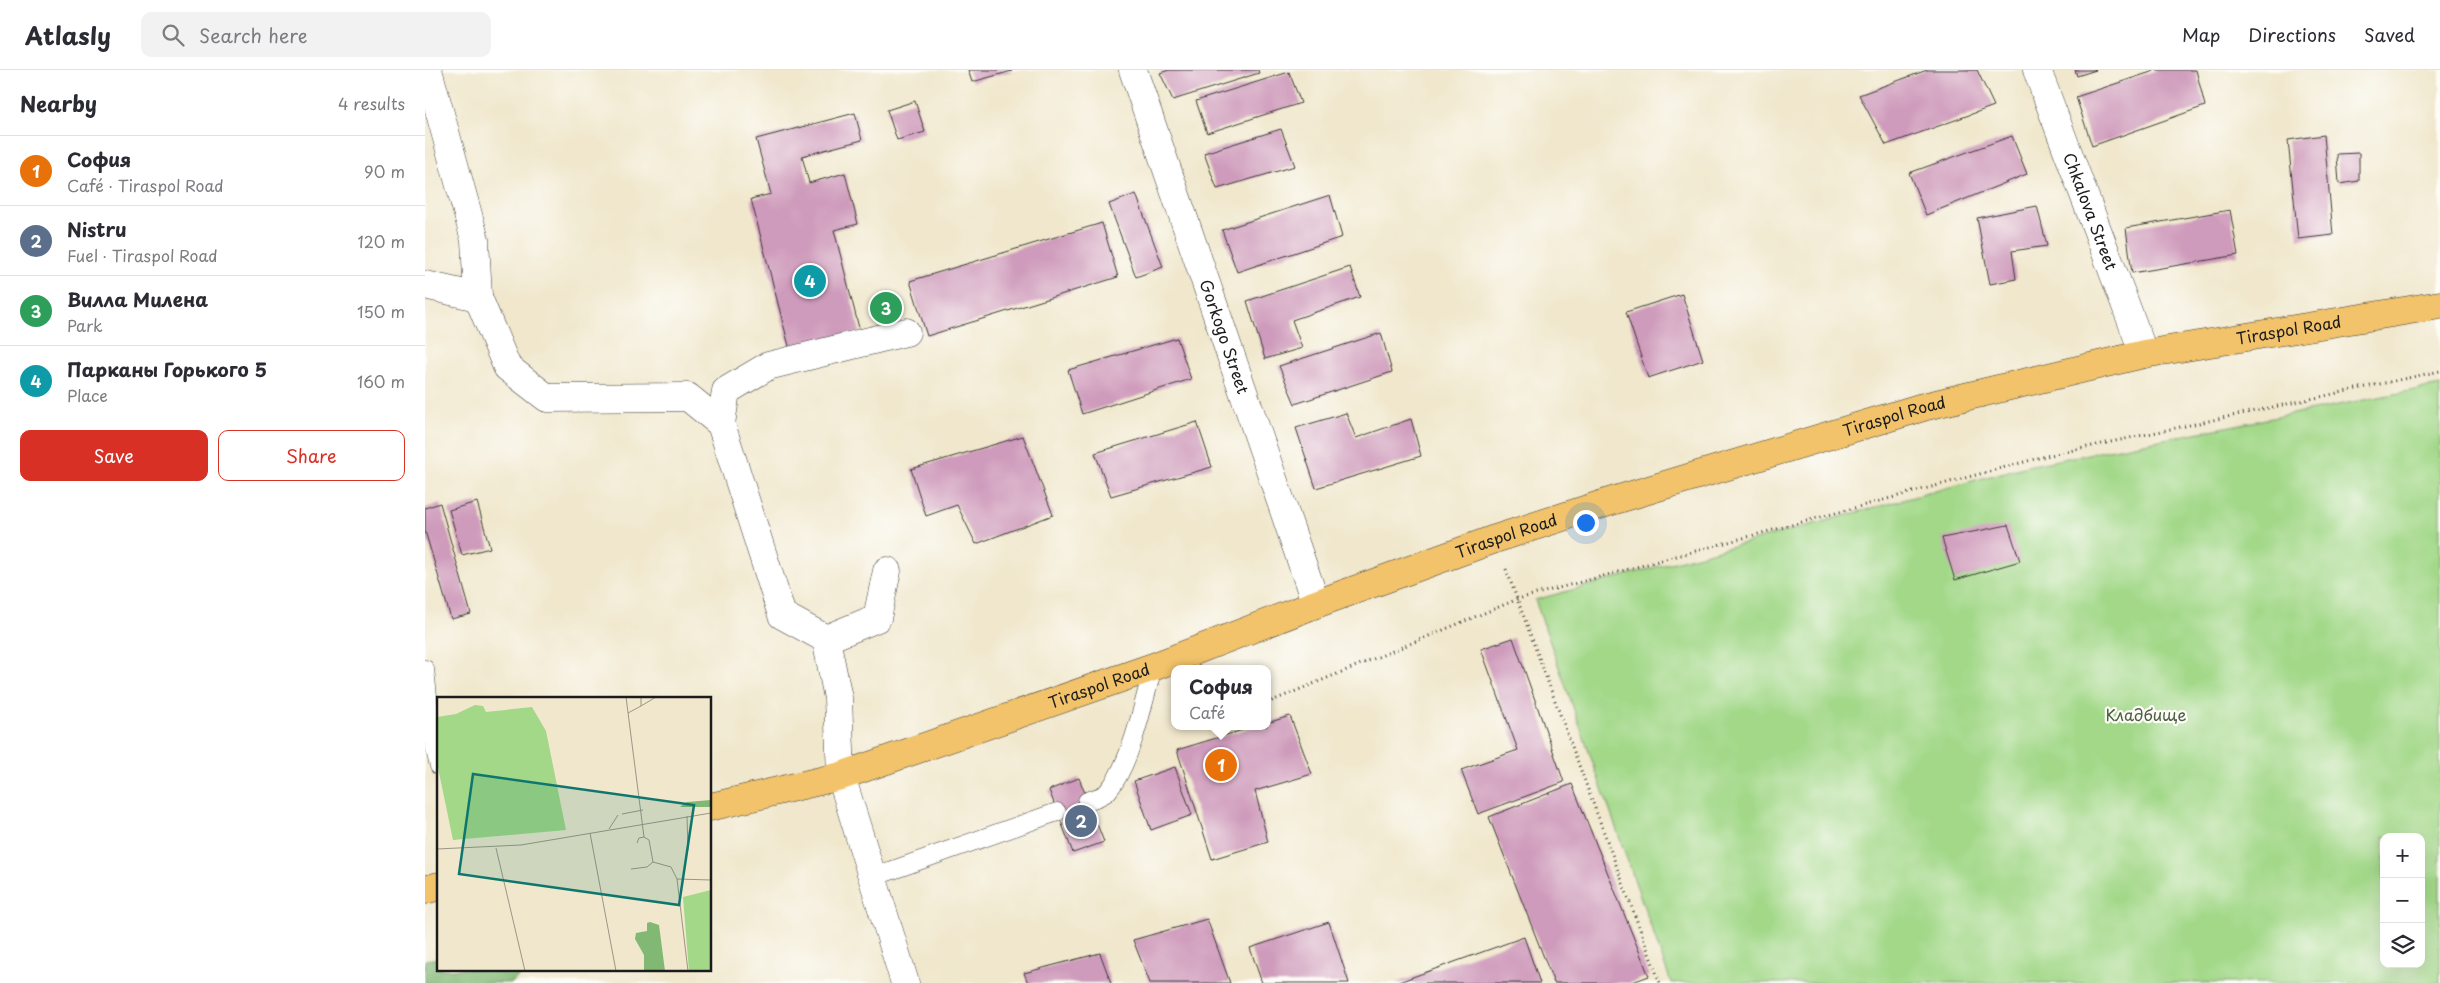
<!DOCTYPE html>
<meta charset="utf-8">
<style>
:root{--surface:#fff;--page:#f2f2f3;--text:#2b2b33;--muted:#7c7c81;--line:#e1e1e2;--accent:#d93025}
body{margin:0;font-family:"Playpen Sans",sans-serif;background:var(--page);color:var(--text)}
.controls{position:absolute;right:15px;bottom:15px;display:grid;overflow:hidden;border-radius:10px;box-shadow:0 5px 20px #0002}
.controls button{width:45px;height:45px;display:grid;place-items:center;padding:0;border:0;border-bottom:1px solid var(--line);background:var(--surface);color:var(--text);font:25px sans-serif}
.you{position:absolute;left:1160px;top:452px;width:18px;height:18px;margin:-12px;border:4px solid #fff;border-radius:50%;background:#1a73e8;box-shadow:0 0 0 8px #1a73e833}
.badge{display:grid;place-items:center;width:32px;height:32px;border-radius:50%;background:var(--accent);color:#fff;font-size:16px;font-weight:700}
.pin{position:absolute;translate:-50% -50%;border:2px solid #fff;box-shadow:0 1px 5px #0006}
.popup{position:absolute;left:746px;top:595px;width:100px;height:65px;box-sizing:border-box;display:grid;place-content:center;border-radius:10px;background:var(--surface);filter:drop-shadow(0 1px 4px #0005);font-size:16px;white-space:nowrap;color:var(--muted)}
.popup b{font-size:19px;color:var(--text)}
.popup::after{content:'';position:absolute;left:50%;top:100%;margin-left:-10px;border:10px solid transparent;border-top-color:var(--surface)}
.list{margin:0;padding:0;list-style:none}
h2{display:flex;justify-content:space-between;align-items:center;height:65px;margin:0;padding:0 20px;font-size:21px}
h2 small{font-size:16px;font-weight:400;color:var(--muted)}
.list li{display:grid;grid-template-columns:32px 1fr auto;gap:15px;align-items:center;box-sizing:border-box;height:70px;padding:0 20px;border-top:1px solid var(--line)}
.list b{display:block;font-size:19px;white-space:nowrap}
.list p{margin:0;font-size:16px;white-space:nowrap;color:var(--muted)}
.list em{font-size:16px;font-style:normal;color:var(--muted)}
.actions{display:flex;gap:10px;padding:15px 20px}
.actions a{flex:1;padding:11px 0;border:1px solid var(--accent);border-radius:10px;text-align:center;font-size:18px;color:var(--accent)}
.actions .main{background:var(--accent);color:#fff}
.icon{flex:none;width:28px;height:28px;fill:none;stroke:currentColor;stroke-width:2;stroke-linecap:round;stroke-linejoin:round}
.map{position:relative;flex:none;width:2015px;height:913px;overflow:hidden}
header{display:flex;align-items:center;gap:30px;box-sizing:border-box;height:70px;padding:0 25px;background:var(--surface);border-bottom:1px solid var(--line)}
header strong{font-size:24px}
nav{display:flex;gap:28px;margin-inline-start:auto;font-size:18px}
.search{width:350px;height:45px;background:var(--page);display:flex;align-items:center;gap:12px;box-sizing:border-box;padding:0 18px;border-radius:10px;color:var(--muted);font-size:19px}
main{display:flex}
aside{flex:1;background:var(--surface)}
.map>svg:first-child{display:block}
.green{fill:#a2d888;stroke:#5f7a52;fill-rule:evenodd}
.forest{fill:#81b874;stroke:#4e6a48}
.building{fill:#cf9bbc}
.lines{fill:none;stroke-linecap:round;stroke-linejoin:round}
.service-casing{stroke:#3c3a36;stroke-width:19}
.minor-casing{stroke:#3c3a36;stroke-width:29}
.primary-casing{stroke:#3c3a36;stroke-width:29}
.path{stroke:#3c3a36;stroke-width:3;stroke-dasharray:1 4;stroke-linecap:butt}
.service{stroke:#fff;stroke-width:18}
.minor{stroke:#fff;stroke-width:28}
.primary{stroke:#f2c36a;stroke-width:28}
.labels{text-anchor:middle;stroke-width:4.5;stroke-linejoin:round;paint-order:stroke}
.street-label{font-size:16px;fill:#1c1c1c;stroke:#fdfcf7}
.park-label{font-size:16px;fill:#4b5e42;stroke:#fdfcf7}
.inset-road{fill:none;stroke:#9b9686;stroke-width:1}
.view{fill:#0f766e;fill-opacity:0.15;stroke:#0f766e;stroke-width:2.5}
.inset-edge{fill:none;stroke:#1c1c1c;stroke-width:2.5}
</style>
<header>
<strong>Atlasly</strong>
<div class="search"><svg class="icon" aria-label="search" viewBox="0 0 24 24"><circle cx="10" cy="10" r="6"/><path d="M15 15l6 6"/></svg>Search here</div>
<nav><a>Map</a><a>Directions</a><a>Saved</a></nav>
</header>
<main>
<aside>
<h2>Nearby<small>4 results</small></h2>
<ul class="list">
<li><span class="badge" style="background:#e8710a">1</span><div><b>София</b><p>Café · Tiraspol Road</p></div><em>90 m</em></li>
<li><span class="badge" style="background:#5c6f8a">2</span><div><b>Nistru</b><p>Fuel · Tiraspol Road</p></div><em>120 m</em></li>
<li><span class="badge" style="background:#2e9e5b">3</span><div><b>Вилла Милена</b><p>Park</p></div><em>150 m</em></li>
<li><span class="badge" style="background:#0f9aa8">4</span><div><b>Парканы Горького 5</b><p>Place</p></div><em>160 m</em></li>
</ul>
<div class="actions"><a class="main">Save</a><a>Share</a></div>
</aside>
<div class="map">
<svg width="2015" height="913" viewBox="0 0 2015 913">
<rect width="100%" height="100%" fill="#fdfcf7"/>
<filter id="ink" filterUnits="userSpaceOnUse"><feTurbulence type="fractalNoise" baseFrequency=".02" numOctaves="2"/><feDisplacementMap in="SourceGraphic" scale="10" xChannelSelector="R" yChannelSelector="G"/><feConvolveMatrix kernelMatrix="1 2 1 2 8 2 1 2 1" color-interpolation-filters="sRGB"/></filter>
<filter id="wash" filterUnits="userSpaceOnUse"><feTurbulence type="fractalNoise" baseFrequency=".0096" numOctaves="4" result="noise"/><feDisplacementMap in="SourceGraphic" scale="20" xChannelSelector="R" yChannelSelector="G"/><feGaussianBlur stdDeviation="1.12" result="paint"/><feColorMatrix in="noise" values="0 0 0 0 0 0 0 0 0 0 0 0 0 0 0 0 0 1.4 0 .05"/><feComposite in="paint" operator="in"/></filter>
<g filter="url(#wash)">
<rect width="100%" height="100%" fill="#f0e7cc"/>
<path class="green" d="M2015,315V913H1246L1110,530L1602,396ZM1959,767H1996V894H1959Z"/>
<path class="forest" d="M14,888V899H100L87,913H0V890Z"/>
<g id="blocks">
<path class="building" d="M543,0H587V1L547,12Z
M744,0H833L834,3L748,30L735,3Z
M1502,0H1552L1569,36L1461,75L1434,25Z
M1650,0H1671L1652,6Z
M1732,0H1771L1780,36L1667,76L1651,27Z
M864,2L876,33L782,63L771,31Z
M490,31L500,62L472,70L462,40Z
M430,43L437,70L377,86L384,113L420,103L433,154L409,160L435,262L365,280L326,129L346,124L331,69Z
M856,59L870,96L792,119L779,83Z
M1899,65L1908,165L1873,169L1863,70Z
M1587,66L1602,104L1501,145L1484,103Z
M1934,83V111L1914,114L1912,84Z
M711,124L738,197L711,207L684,134Z
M905,125L917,167L812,202L797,160Z
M1612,136L1622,176L1587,181L1591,209L1565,214L1552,148Z
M1805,140L1813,185L1707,203L1701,158Z
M677,153L693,207L502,266L485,211Z
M925,197L935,227L867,250L877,278L840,289L822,231Z
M1257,224L1278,290L1223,308L1201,242Z
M956,263L967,302L870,334L854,296Z
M752,268L766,309L657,344L643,300Z
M921,343L931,368L986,349L996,386L891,418L871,358Z
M772,352L787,397L686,426L670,383Z
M598,366L628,445L551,474L532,435L501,446L486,399Z
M52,432L65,478L37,485L24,440Z
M15,433L46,544L26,549L0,461V438Z
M1583,455L1595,491L1530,510L1517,468Z
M1088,568L1139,712L1053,744L1036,700L1093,680L1056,579Z
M865,646L887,704L830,721L843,772L787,789L752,680L831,656H842V653Z
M750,697L767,745L726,760L709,711Z
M654,708L679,772L648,783L624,720Z
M1147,714L1224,906L1205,913H1129L1064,747Z
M782,849L805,913H725L708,870Z
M904,852L924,913H837L825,878Z
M1099,867L1115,913H971Z
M675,883L686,913H603L599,903Z"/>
</g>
</g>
<g filter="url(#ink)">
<use href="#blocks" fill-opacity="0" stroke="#3c3a36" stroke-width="1"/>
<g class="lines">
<g class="service-casing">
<path id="service" d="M0,599L8,672L14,696
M662,731C668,729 679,726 683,721C706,694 719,631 728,597
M448,807L632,742"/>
</g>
<g class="minor-casing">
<g id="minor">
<path d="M3,0L50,170L53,227"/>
<path id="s1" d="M708,0L891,534"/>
<path id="s2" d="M1612,0L1719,284"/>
<path d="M0,215L53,227L82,297L122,328L263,327L296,354L357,545L401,569L452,548L462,501"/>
<path d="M296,354L301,321L343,296L481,262"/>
<path d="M401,569L413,628L416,706L480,913"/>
</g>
</g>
<g class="primary-casing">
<g id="primary">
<path id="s3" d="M285,737L416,706L728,597L891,534L1070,469L1187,431L1498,337L1719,284L2015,235"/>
<path d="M0,820L14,816"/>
</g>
</g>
<path class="path" d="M1081,499L1235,913
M842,633L1093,529L1621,386L2015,301"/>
<use href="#service" class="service"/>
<use href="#minor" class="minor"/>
<use href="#primary" class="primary"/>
</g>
</g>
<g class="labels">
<g class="street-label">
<text dy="6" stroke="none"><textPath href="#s2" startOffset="151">Chkalova Street</textPath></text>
<text dy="6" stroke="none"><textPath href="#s3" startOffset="1652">Tiraspol Road</textPath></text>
<text dy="6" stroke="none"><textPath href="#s1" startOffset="282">Gorkogo Street</textPath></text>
<text dy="6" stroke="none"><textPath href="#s3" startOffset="1248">Tiraspol Road</textPath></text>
<text dy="6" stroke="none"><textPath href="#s3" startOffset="842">Tiraspol Road</textPath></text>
<text dy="6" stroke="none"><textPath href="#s3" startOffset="408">Tiraspol Road</textPath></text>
</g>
<g class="park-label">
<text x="1721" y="651">Кладбище</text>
</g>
</g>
<g transform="translate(12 627)">
<rect width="274" height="274" fill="#f0e7cc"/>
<path d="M38,8L46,9L49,15L95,10L109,34L129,133L16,143L0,66V20L19,17ZM274,193V274H252L246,200Z" fill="#a2d888"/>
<path d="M274,103V110H243L250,105ZM213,225L222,228L228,274H207V258L198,242L199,236L210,234V226Z" fill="#81b874"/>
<path class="inset-road" d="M189,0L207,140M204,9L219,0M191,16L204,9V0M185,117L206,113M250,119L251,153M172,132L181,118M153,136L179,274M200,146L202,141L207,140L212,143L216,165L234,170L240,182L274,183M59,151L88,274M0,152L84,148L274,116M194,172L210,170L216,165M240,182L251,274"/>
<path class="view" d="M36,77L257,108L242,208L22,177Z"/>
<rect width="274" height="274" class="inset-edge"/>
</g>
</svg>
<div class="controls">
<button>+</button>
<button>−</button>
<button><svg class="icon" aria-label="layers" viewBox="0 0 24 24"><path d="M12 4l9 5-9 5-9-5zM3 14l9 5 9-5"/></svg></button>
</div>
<div class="you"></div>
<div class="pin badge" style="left:796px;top:695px;background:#e8710a">1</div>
<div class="popup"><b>София</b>Café</div>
<div class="pin badge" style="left:656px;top:751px;background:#5c6f8a">2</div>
<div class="pin badge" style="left:461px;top:238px;background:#2e9e5b">3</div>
<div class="pin badge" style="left:385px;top:211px;background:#0f9aa8">4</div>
</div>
</main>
